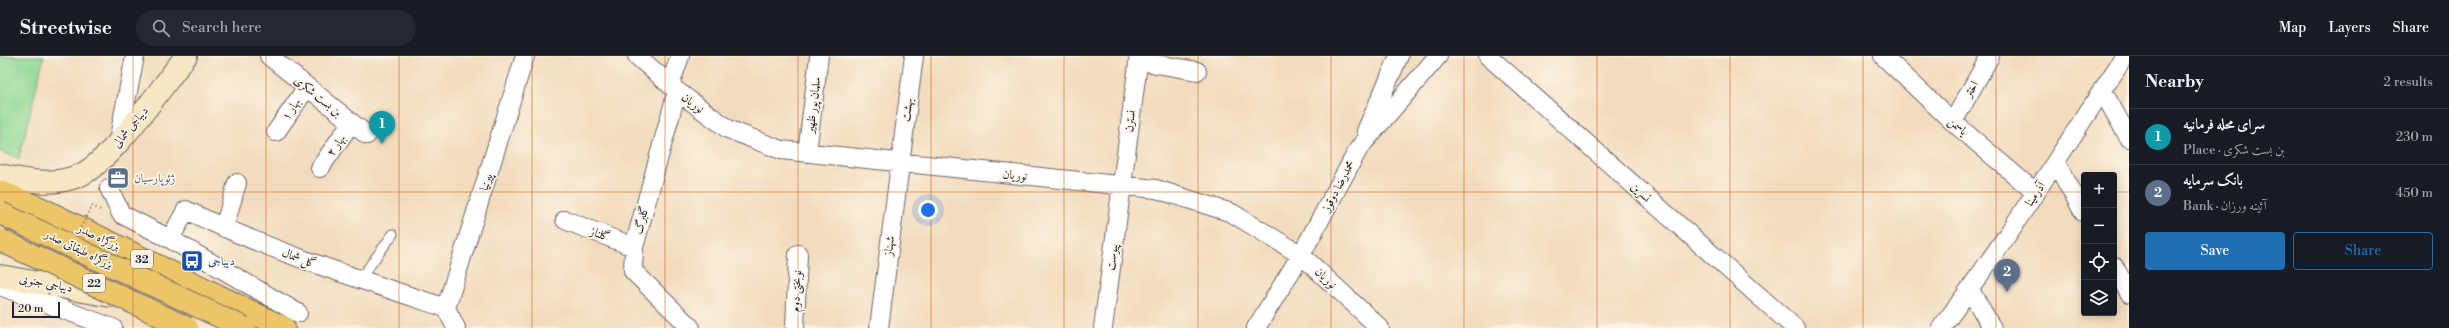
<!DOCTYPE html>
<meta charset="utf-8">
<style>
:root{--surface:#171b24;--page:#242831;--text:#f1f3f6;--muted:#9ea1a6;--line:#363941;--accent:#1f6fb2}
body{margin:0;font-family:"Libre Bodoni",Amiri,serif;background:var(--page);color:var(--text)}
.controls{position:absolute;right:12px;bottom:12px;display:grid;overflow:hidden;border-radius:4px;box-shadow:0 2px 10px #0003}
.controls button{width:36px;height:36px;display:grid;place-items:center;padding:0;border:0;border-bottom:1px solid var(--line);background:var(--surface);color:var(--text);font:20px sans-serif}
.scale{position:absolute;left:12px;bottom:10px;width:48px;box-sizing:border-box;padding-left:4px;border:2px solid #22223b;border-top:0;font-size:11px;line-height:14px;white-space:nowrap;color:#22223b;-webkit-text-stroke:3px #fcf5e5;paint-order:stroke}
.you{position:absolute;left:928px;top:154px;width:14px;height:14px;margin:-10px;border:3px solid #fff;border-radius:50%;background:#1a73e8;box-shadow:0 0 0 6px #1a73e833}
.badge{display:grid;place-items:center;width:26px;height:26px;border-radius:50%;background:var(--accent);color:#fff;font-size:13px;font-weight:700}
.pin{position:absolute;translate:-50% -33px;filter:drop-shadow(0 1px 2px #0008)}
.pin::after{content:'';position:absolute;top:21px;width:14px;height:12px;background:inherit;clip-path:polygon(0 0,100% 0,50% 100%)}
.list{margin:0;padding:0;list-style:none}
h2{display:flex;justify-content:space-between;align-items:center;height:52px;margin:0;padding:0 16px;font-size:17px}
h2 small{font-size:13px;font-weight:400;color:var(--muted)}
.list li{display:grid;grid-template-columns:26px 1fr auto;gap:12px;align-items:center;box-sizing:border-box;height:56px;padding:0 16px;border-top:1px solid var(--line)}
.list b{display:block;font-size:15px;white-space:nowrap}
.list p{margin:0;font-size:13px;white-space:nowrap;color:var(--muted)}
.list em{font-size:13px;font-style:normal;color:var(--muted)}
.actions{display:flex;gap:8px;padding:12px 16px}
.actions a{flex:1;padding:9px 0;border:1px solid var(--accent);border-radius:4px;text-align:center;font-size:14px;color:var(--accent)}
.actions .main{background:var(--accent);color:#fff}
.icon{flex:none;width:22px;height:22px;fill:none;stroke:currentColor;stroke-width:2;stroke-linecap:round;stroke-linejoin:round}
.map{position:relative;flex:none;width:2129px;height:272px;overflow:hidden}
header{display:flex;align-items:center;gap:24px;box-sizing:border-box;height:56px;padding:0 20px;background:var(--surface);border-bottom:1px solid var(--line)}
header strong{font-size:19px}
nav{display:flex;gap:22px;margin-inline-start:auto;font-size:14px}
.search{width:280px;height:36px;background:var(--page);display:flex;align-items:center;gap:10px;box-sizing:border-box;padding:0 14px;border-radius:22px;color:var(--muted);font-size:15px}
main{display:flex}
aside{flex:1;background:var(--surface)}
.map>svg:first-child{display:block}
.green{fill:#8fd996;stroke:#587e68}
.lines{fill:none;stroke-linecap:round;stroke-linejoin:round}
.service-casing{stroke:#6b6368;stroke-width:11}
.minor-casing{stroke:#6b6368;stroke-width:20}
.secondary-casing{stroke:#6b6368;stroke-width:24}
.trunk-casing{stroke:#6b6368;stroke-width:24}
.path{stroke:#6b6368;stroke-width:2.5;stroke-dasharray:1 3;stroke-linecap:butt}
.service{stroke:#fff;stroke-width:9}
.minor{stroke:#fff;stroke-width:18}
.secondary{stroke:#f7e8c3;stroke-width:22}
.trunk{stroke:#ecc669;stroke-width:22}
.trunk-bridge-casing{stroke:#6b6368;stroke-width:24;stroke-linecap:butt}
.path-bridge{stroke:#6b6368;stroke-width:2.5;stroke-dasharray:1 3;stroke-linecap:butt}
.trunk-bridge{stroke:#ecc669;stroke-width:22}
.grid{fill:none;stroke:#d45411;stroke-width:1;stroke-opacity:0.55}
.labels{text-anchor:middle;stroke-width:3.5;stroke-linejoin:round;paint-order:stroke}
.shield{fill:#fcf5e5;stroke:#63616e;stroke-width:1}
.shield-label{font-size:11px;font-weight:bold;fill:#22223b}
.street-label{font-size:12px;fill:#22223b;stroke:#fcf5e5}
.service-label{font-size:12px;fill:#4e5e75;stroke:#fcf5e5;text-anchor:start}
.transit-label{font-size:12px;fill:#164399;stroke:#fcf5e5;text-anchor:start}
</style>
<header>
<strong>Streetwise</strong>
<div class="search"><svg class="icon" aria-label="search" viewBox="0 0 24 24"><circle cx="10" cy="10" r="6"/><path d="M15 15l6 6"/></svg>Search here</div>
<nav><a>Map</a><a>Layers</a><a>Share</a></nav>
</header>
<main>
<div class="map">
<svg width="2129" height="272" viewBox="0 0 2129 272">
<rect width="100%" height="100%" fill="#fcf5e5"/>
<filter id="ink" filterUnits="userSpaceOnUse"><feTurbulence type="fractalNoise" baseFrequency=".025" numOctaves="2"/><feDisplacementMap in="SourceGraphic" scale="8" xChannelSelector="R" yChannelSelector="G"/><feConvolveMatrix kernelMatrix="1 2 1 2 8 2 1 2 1" color-interpolation-filters="sRGB"/></filter>
<filter id="wash" filterUnits="userSpaceOnUse"><feTurbulence type="fractalNoise" baseFrequency=".012" numOctaves="4" result="noise"/><feDisplacementMap in="SourceGraphic" scale="16" xChannelSelector="R" yChannelSelector="G"/><feGaussianBlur stdDeviation="0.9" result="paint"/><feColorMatrix in="noise" values="0 0 0 0 0 0 0 0 0 0 0 0 0 0 0 0 0 1.4 0 .05"/><feComposite in="paint" operator="in"/></filter>
<g filter="url(#wash)">
<rect width="100%" height="100%" fill="#f3dcbd"/>
<path class="green" d="M0,0H44L19,102L0,96Z"/>
</g>
<g filter="url(#ink)">
<g class="lines">
<g class="service-casing">
<path id="service" d="M360,223L393,178"/>
</g>
<g class="minor-casing">
<path id="minor" d="M269,0L367,79
M637,0L677,35L728,73L781,94L1156,133L1232,157L1301,199L1380,272
M1488,0L1795,272
M1883,0L1953,66L2036,137
M1139,5L1197,15
M670,29L680,0
M2102,34L2129,82
M677,35L634,191L633,215L691,272
M1953,66L1990,0
M1366,75L1399,0
M276,76L307,31
M118,86L135,0
M807,97L819,0
M2056,107L2084,157
M320,112L351,67
M109,132L121,158L170,183L298,257
M565,164L634,191
M224,172L237,127
M170,183L186,154C270,195 358,223 446,252
M2114,210L2129,237
M0,230L113,272
M1970,234L1992,272
M446,252L525,0
M446,252L456,272
M795,272L798,198
M879,272L914,0
M1103,272L1139,0
M1256,272L1301,199L1359,92L1438,0
M1941,272C2007,185 2064,91 2125,0"/>
</g>
<g class="secondary-casing">
<path id="secondary" d="M0,119C25,125 53,130 78,120C110,108 163,29 186,0
M0,220L111,240"/>
</g>
<g class="trunk-casing">
<path id="trunk" d="M0,136L40,152L284,272"/>
</g>
<path class="path" d="M92,150L100,154"/>
<use href="#service" class="service"/>
<use href="#minor" class="minor"/>
<use href="#secondary" class="secondary"/>
<use href="#trunk" class="trunk"/>
<g class="trunk-bridge-casing">
<path id="trunk-bridge" d="M0,157L244,272
M0,184L187,272"/>
</g>
<path class="path-bridge" d="M79,175L92,150
M48,238L53,230"/>
<use href="#trunk-bridge" class="trunk-bridge"/>
</g>
</g>
<path class="grid" d="M133,0V272M266,0V272M399,0V272M532,0V272M665,0V272M798,0V272M931,0V272M1064,0V272M1198,0V272M1331,0V272M1464,0V272M1597,0V272M1730,0V272M1863,0V272M1996,0V272M0,136H2084M2114,136H2129"/>
<defs>
<g id="office-square" transform="scale(1.15)"><rect x="-9" y="-9" width="18" height="18" rx="4" fill="#5c6f8a" stroke="#fcf5e5"/><path d="M-6-3h4V-5.5h4V-3h4V5H-6ZM-1-4.5V-3h2v-1.5ZM-6 0V1H6V0Z" fill="#fff"/></g>
<g id="bus-square" transform="scale(1.15)"><rect x="-9" y="-9" width="18" height="18" rx="4" fill="#1a4fb4" stroke="#fcf5e5"/><path d="M-5-6H5V4H4V6H2V4H-2V6H-4V4H-5ZM-3.5-4V0h7V-4ZM-3.5 1.2v1.5H-2V1.2ZM2 1.2v1.5H3.5V1.2Z" fill="#fff"/></g>
</defs>
<g fill-rule="evenodd">
<use href="#office-square" x="118" y="122"/>
<use href="#bus-square" x="192" y="205"/>
</g>
<g class="labels">
<g class="shield">
<rect x="131" y="194" width="22" height="18" rx="3"/>
<rect x="83" y="218" width="22" height="18" rx="3"/>
</g>
<g class="shield-label">
<text x="142" y="207">32</text>
<text x="94" y="231">22</text>
</g>
<g class="street-label">
<text transform="translate(1971 33) rotate(-61)" y="4">اختر</text>
<text transform="translate(318 40) rotate(39)" y="4">بن بست شکرى</text>
<text transform="translate(693 47) rotate(37)" y="4">نوریان</text>
<text transform="translate(813 49) rotate(-83)" y="4">سلمان پور ظهیر</text>
<text transform="translate(291 53) rotate(-56)" y="4">بهار ۱</text>
<text transform="translate(907 54) rotate(-82)" y="4">بهشت</text>
<text transform="translate(1130 65) rotate(-82)" y="4">نسترن</text>
<text transform="translate(1958 70) rotate(41)" y="4">یاسمن</text>
<text transform="translate(130 71) rotate(-51)" y="4">دیباجی شمالی</text>
<text transform="translate(336 89) rotate(-55)" y="4">بهار ۲</text>
<text transform="translate(1015 119) rotate(5)" y="4">نوریان</text>
<text transform="translate(486 126) rotate(-73)" y="4">پیرنیا</text>
<text transform="translate(1338 130) rotate(-62)" y="4">محمدرضا دوقوز</text>
<text transform="translate(1641 136) rotate(42)" y="4">نسرین</text>
<text transform="translate(2035 138) rotate(-56)" y="4">آذرمینا</text>
<text transform="translate(641 164) rotate(-75)" y="4">گلبرگ</text>
<text transform="translate(600 178) rotate(21)" y="4">گلناز</text>
<text transform="translate(99 181) rotate(26)" y="4">بزرگراه صدر</text>
<text transform="translate(889 190) rotate(-83)" y="4">شهناز</text>
<text transform="translate(79 193) rotate(26)" y="4">بزرگراه طبقاتی صدر</text>
<text transform="translate(1112 201) rotate(-83)" y="4">پیوست</text>
<text transform="translate(299 202) rotate(21)" y="4">گل شمال</text>
<text transform="translate(1326 222) rotate(43)" y="4">نوریان</text>
<text transform="translate(46 227) rotate(11)" y="4">دیباجی جنوبی</text>
<text transform="translate(796 235) rotate(-87)" y="4">نوبختی دوم</text>
</g>
<g class="service-label">
<text x="134" y="126">ژئوپارسیان</text>
</g>
<g class="transit-label">
<text x="208" y="209">دیباجی</text>
</g>
</g>
</svg>
<div class="controls">
<button>+</button>
<button>−</button>
<button><svg class="icon" aria-label="locate" viewBox="0 0 24 24"><circle cx="12" cy="12" r="6"/><path d="M12 2v4M12 18v4M2 12h4M18 12h4"/></svg></button>
<button><svg class="icon" aria-label="layers" viewBox="0 0 24 24"><path d="M12 4l9 5-9 5-9-5zM3 14l9 5 9-5"/></svg></button>
</div>
<div class="scale">20 m</div>
<div class="you"></div>
<div class="pin badge" style="left:382px;top:88px;background:#0f9aa8">1</div>
<div class="pin badge" style="left:2007px;top:236px;background:#5c6f8a">2</div>
</div>
<aside>
<h2>Nearby<small>2 results</small></h2>
<ul class="list">
<li><span class="badge" style="background:#0f9aa8">1</span><div><b>سرای محله فرمانیه</b><p>Place · بن بست شکرى</p></div><em>230 m</em></li>
<li><span class="badge" style="background:#5c6f8a">2</span><div><b>بانک سرمایه</b><p>Bank · آئینه ورزان</p></div><em>450 m</em></li>
</ul>
<div class="actions"><a class="main">Save</a><a>Share</a></div>
</aside>
</main>
